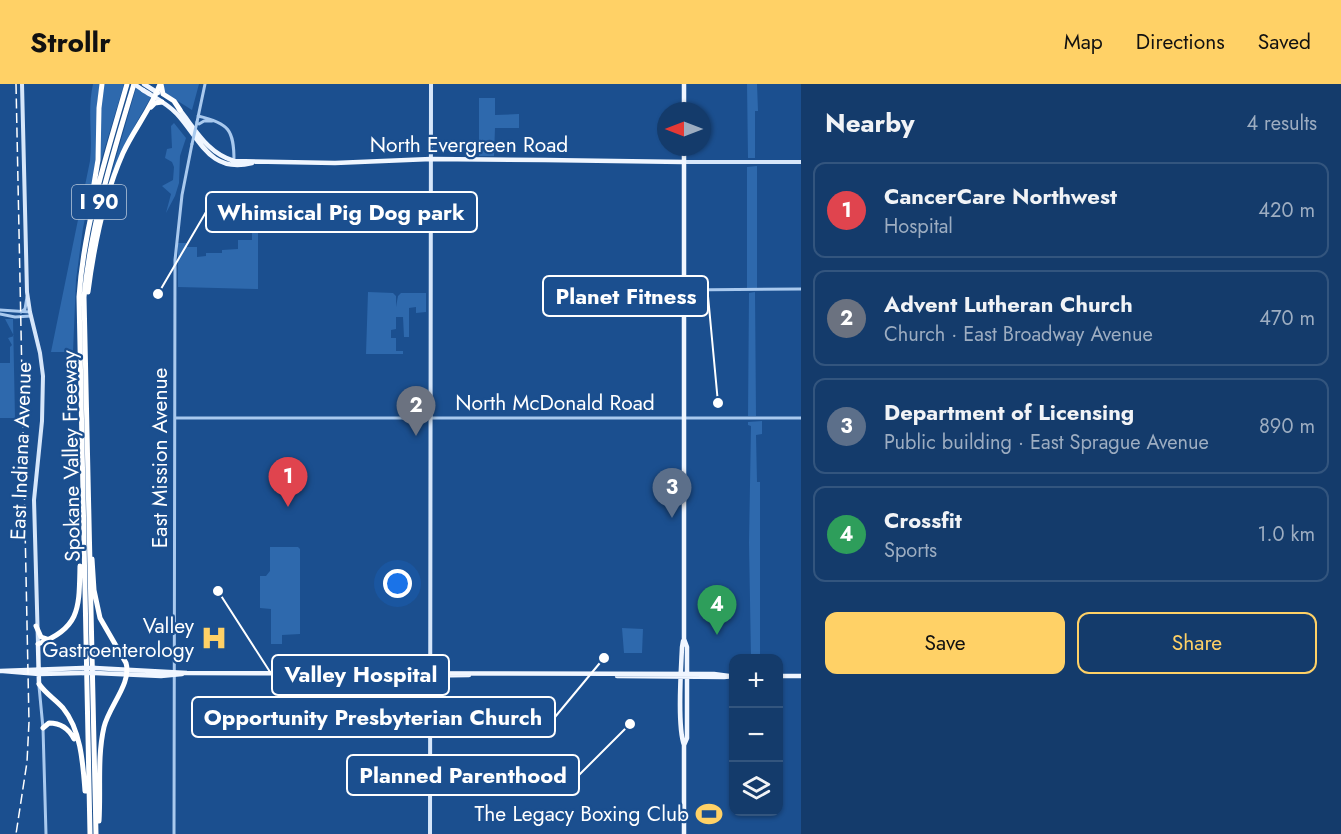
<!DOCTYPE html>
<meta charset="utf-8">
<style>
:root{--surface:#143b6b;--page:#1d4271;--text:#f1f3f6;--muted:#9dadc1;--line:#33557e;--accent:#ffd166}
body{margin:0;font-family:Jost,sans-serif;background:var(--page);color:var(--text)}
.controls{position:absolute;right:18px;bottom:18px;display:grid;overflow:hidden;border-radius:12px;box-shadow:0 2px 4px #0004}
.controls button{width:54px;height:54px;display:grid;place-items:center;padding:0;border:0;border-bottom:2px solid var(--line);background:var(--surface);color:var(--text);font:30px sans-serif}
.compass{position:absolute;left:657px;top:18px;width:54px;height:54px;border-radius:50%;background:var(--surface);box-shadow:0 2px 4px #0004;rotate:270deg}
.you{position:absolute;left:398px;top:500px;width:21px;height:21px;margin:-15px;border:4px solid #fff;border-radius:50%;background:#1a73e8;box-shadow:0 0 0 9px #1a73e833}
.badge{display:grid;place-items:center;width:39px;height:39px;border-radius:50%;background:var(--accent);color:#fff;font-size:20px;font-weight:700}
.pin{position:absolute;translate:-50% -50px;filter:drop-shadow(0 2px 3px #0008)}
.pin::after{content:'';position:absolute;top:32px;width:21px;height:18px;background:inherit;clip-path:polygon(0 0,100% 0,50% 100%)}
.list{margin:0;padding:0;list-style:none}
h2{display:flex;justify-content:space-between;align-items:center;height:78px;margin:0;padding:0 24px;font-size:26px}
h2 small{font-size:20px;font-weight:400;color:var(--muted)}
.list li{display:grid;grid-template-columns:39px 1fr auto;gap:18px;align-items:center;box-sizing:border-box;height:96px;margin:0 12px 12px;padding:0 12px;border:2px solid var(--line);border-radius:12px}
.list b{display:block;font-size:22px;white-space:nowrap}
.list p{margin:0;font-size:20px;white-space:nowrap;color:var(--muted)}
.list em{font-size:20px;font-style:normal;color:var(--muted)}
.actions{display:flex;gap:12px;padding:18px 24px}
.actions a{flex:1;padding:14px 0;border:2px solid var(--accent);border-radius:12px;text-align:center;font-size:21px;color:var(--accent)}
.actions .main{background:var(--accent);color:#111}
.icon{flex:none;width:33px;height:33px;fill:none;stroke:currentColor;stroke-width:2;stroke-linecap:round;stroke-linejoin:round}
.map{position:relative;flex:none;width:801px;height:750px;overflow:hidden}
header{display:flex;align-items:center;gap:36px;box-sizing:border-box;height:84px;padding:0 30px;background:var(--accent);color:#111}
header strong{font-size:28px}
nav{display:flex;gap:33px;margin-inline-start:auto;font-size:21px}
main{display:flex}
aside{flex:1;background:var(--surface)}
.map>svg:first-child{display:block}
.green{fill:#2e69ad}
.lines{fill:none;stroke-linecap:round;stroke-linejoin:round}
.tertiary{stroke:#a9c9ee;stroke-width:3}
.secondary{stroke:#d6e6fa;stroke-width:4}
.primary{stroke:#f0f6ff;stroke-width:4.5}
.motorway{stroke:#fff;stroke-width:5}
.rail{stroke:#fff;stroke-width:1.5;stroke-dasharray:10 4.5;stroke-linecap:butt}
.tertiary-bridge{stroke:#a9c9ee;stroke-width:3}
.primary-bridge{stroke:#f0f6ff;stroke-width:4.5}
.labels{text-anchor:middle;stroke-width:4.5;stroke-linejoin:round;paint-order:stroke}
.shield{fill:#1b4f8f;stroke:#bbcadd;stroke-width:1.5}
.shield-label{font-size:20px;font-weight:bold;fill:#fff}
.street-label{font-size:21px;fill:#fff;stroke:#1b4f8f}
.poi-label{font-size:21px;fill:#fff;stroke:#1b4f8f;text-anchor:end}
.leader{fill:none;stroke:#fff;stroke-width:2}
.callout-dot{fill:#fff;stroke:#1b4f8f;stroke-width:2}
.callout{fill:#1b4f8f;stroke:#fff;stroke-width:2}
.callout-label{font-size:22px;text-anchor:middle;font-weight:bold;fill:#fff}
</style>
<header>
<strong>Strollr</strong>
<nav><a>Map</a><a>Directions</a><a>Saved</a></nav>
</header>
<main>
<div class="map">
<svg width="801" height="750" viewBox="0 0 801 750">
<rect width="100%" height="100%" fill="#1b4f8f"/>
<path class="green" d="M93,0H100L97,20V62L93,97L83,144L76,196L73,268H51L90,77C93,52 87,26 93,0Z
M103,0H124L100,80V21Z
M163,0H199L192,26L165,9Z
M747,0H757L758,27H755V74H748Z
M136,4L151,13L135,41L103,119Z
M479,14H495V31L519,30V44H495L494,72H479Z
M174,39L186,54L180,72L179,99L175,112L166,129L171,110L162,102L173,96L174,83L172,78L165,74L167,65L172,64L171,42Z
M757,82V205L747,204V83Z
M252,143H258V205L178,203V159H187V163H197V173L206,172V169H222V166L238,165V156H252Z
M368,208L393,209L396,212V223L398,212L401,209H426V228L416,229V223L409,224V253H404L403,233H396V245L391,246V254H396V267H403V270H366Z
M755,208L756,332H748L749,209Z
M5,235H13L15,334H0V279H10V263L12,261L8,254L14,252Z
M762,337V350L756,351L757,398H760V574H751L749,459L751,342L748,341V338Z
M270,463H298L300,465V550L282,551V560H271V525L260,524V492H266L270,487Z
M622,544L643,545L642,569H624Z"/>
<g class="lines">
<path class="tertiary" d="M198,32C229,39 234,46 234,77
M197,38L205,0
M199,40L204,37H212
M684,206L801,205
M0,226L30,228
M21,228L25,225L27,213
M0,230L15,233L31,232
M175,334H801
M39,602L43,644L46,750
M174,750L175,176L182,111L192,60"/>
<path class="secondary" d="M22,0L27,208L30,228L40,269L43,292L42,337L34,416L38,560
M684,78H801
M430,750L431,0"/>
<path class="primary" d="M144,0L158,9
M684,0V27
M143,6C154,13 168,20 177,30C200,55 210,90 252,79
M179,25C196,46 207,69 234,77L335,79L431,75L545,76L684,78
M684,63V555L687,563V654L684,661V750
M683,557L682,563C681,586 677,642 684,661
M38,560L39,600
M95,584L187,589L714,590L729,592
M0,587L83,584
M3,587L39,590L83,589
M95,589L161,592L182,590
M394,590L398,592L469,591
M617,592L724,593L734,592
M778,592H801"/>
<path class="motorway" d="M161,0L163,10L174,17L180,26
M151,23L155,19L162,18
M93,106L98,76L99,24L102,0
M88,208C94,161 104,112 123,69C134,45 151,25 160,0
M92,475L94,506L100,534L126,579C132,599 109,622 104,643C97,673 101,707 99,737
M36,542L41,553L47,555
M38,560C81,544 79,523 80,482
M39,600C46,610 55,615 63,624C81,646 83,680 85,707
M43,644L49,639C61,639 69,645 74,655
M90,750L79,213C84,139 107,70 127,0
M96,750L84,213C91,139 113,70 134,0"/>
<path class="rail" d="M16,0L29,638L27,678L16,750"/>
<path class="tertiary-bridge" d="M192,60L197,38"/>
<path class="primary-bridge" d="M134,0L143,6
M83,584H95
M83,589H95"/>
</g>
<defs>
<g id="hospital-bare" transform="scale(2.07)"><path d="M-5-5h3v3.5h4V-5h3V5h-3V1.5h-4V5h-3Z" fill="#ffd166" stroke="#1b4f8f" stroke-width="2.5" paint-order="stroke"/></g>
<g id="stadium-bare" transform="scale(2.07)"><path d="M0-5a6.5 5 0 1 0 0 10a6.5 5 0 1 0 0-10ZM-3.5-1.8h7v3.6h-7Z" fill="#ffd166" stroke="#1b4f8f" stroke-width="2.5" paint-order="stroke"/></g>
</defs>
<g fill-rule="evenodd">
<use href="#hospital-bare" x="214" y="554"/>
<use href="#stadium-bare" x="709" y="730"/>
</g>
<g class="labels">
<rect class="shield" x="72" y="101" width="54" height="34" rx="4.5"/>
<g class="shield-label">
<text x="99" y="125">I 90</text>
</g>
<g class="street-label">
<text x="469" y="68">North Evergreen Road</text>
<text x="555" y="326">North McDonald Road</text>
<text transform="translate(21 367) rotate(-88)" y="7">East Indiana Avenue</text>
<text transform="translate(71 372) rotate(-91)" y="7">Spokane Valley Freeway</text>
<text transform="translate(160 374) rotate(-90)" y="7">East Mission Avenue</text>
</g>
<g class="poi-label">
<text x="194" y="549">Valley<tspan x="194" dy="24">Gastroenterology</tspan></text>
<text x="689" y="737">The Legacy Boxing Club</text>
</g>
</g>
<path class="leader" d="M158 210L206 128M718 319L708 212M218 507L272 591M604 574L555 633M630 640L579 691"/>
<g class="callout-dot">
<circle cx="158" cy="210" r="6"/>
<circle cx="718" cy="319" r="6"/>
<circle cx="218" cy="507" r="6"/>
<circle cx="604" cy="574" r="6"/>
<circle cx="630" cy="640" r="6"/>
</g>
<g class="callout">
<rect x="206" y="108" width="271" height="40" rx="6"/>
<rect x="543" y="192" width="165" height="40" rx="6"/>
<rect x="272" y="571" width="177" height="40" rx="6"/>
<rect x="192" y="613" width="363" height="40" rx="6"/>
<rect x="347" y="671" width="232" height="40" rx="6"/>
</g>
<g class="callout-label">
<text x="341" y="136">Whimsical Pig Dog park</text>
<text x="626" y="220">Planet Fitness</text>
<text x="361" y="598">Valley Hospital</text>
<text x="373" y="641">Opportunity Presbyterian Church</text>
<text x="463" y="699">Planned Parenthood</text>
</g>
</svg>
<div class="controls">
<button>+</button>
<button>−</button>
<button><svg class="icon" aria-label="layers" viewBox="0 0 24 24"><path d="M12 4l9 5-9 5-9-5zM3 14l9 5 9-5"/></svg></button>
</div>
<svg class="compass" viewBox="-18 -18 36 36"><path d="M0-13l5 13h-10z" fill="#e53935"/><path d="M0 13l5-13h-10z" fill="#9dadc1"/></svg>
<div class="you"></div>
<div class="pin badge" style="left:288px;top:423px;background:#e0444e">1</div>
<div class="pin badge" style="left:416px;top:352px;background:#6b7280">2</div>
<div class="pin badge" style="left:672px;top:434px;background:#5c6f8a">3</div>
<div class="pin badge" style="left:717px;top:551px;background:#2e9e5b">4</div>
</div>
<aside>
<h2>Nearby<small>4 results</small></h2>
<ul class="list">
<li><span class="badge" style="background:#e0444e">1</span><div><b>CancerCare Northwest</b><p>Hospital</p></div><em>420 m</em></li>
<li><span class="badge" style="background:#6b7280">2</span><div><b>Advent Lutheran Church</b><p>Church · East Broadway Avenue</p></div><em>470 m</em></li>
<li><span class="badge" style="background:#5c6f8a">3</span><div><b>Department of Licensing</b><p>Public building · East Sprague Avenue</p></div><em>890 m</em></li>
<li><span class="badge" style="background:#2e9e5b">4</span><div><b>Crossfit</b><p>Sports</p></div><em>1.0 km</em></li>
</ul>
<div class="actions"><a class="main">Save</a><a>Share</a></div>
</aside>
</main>
